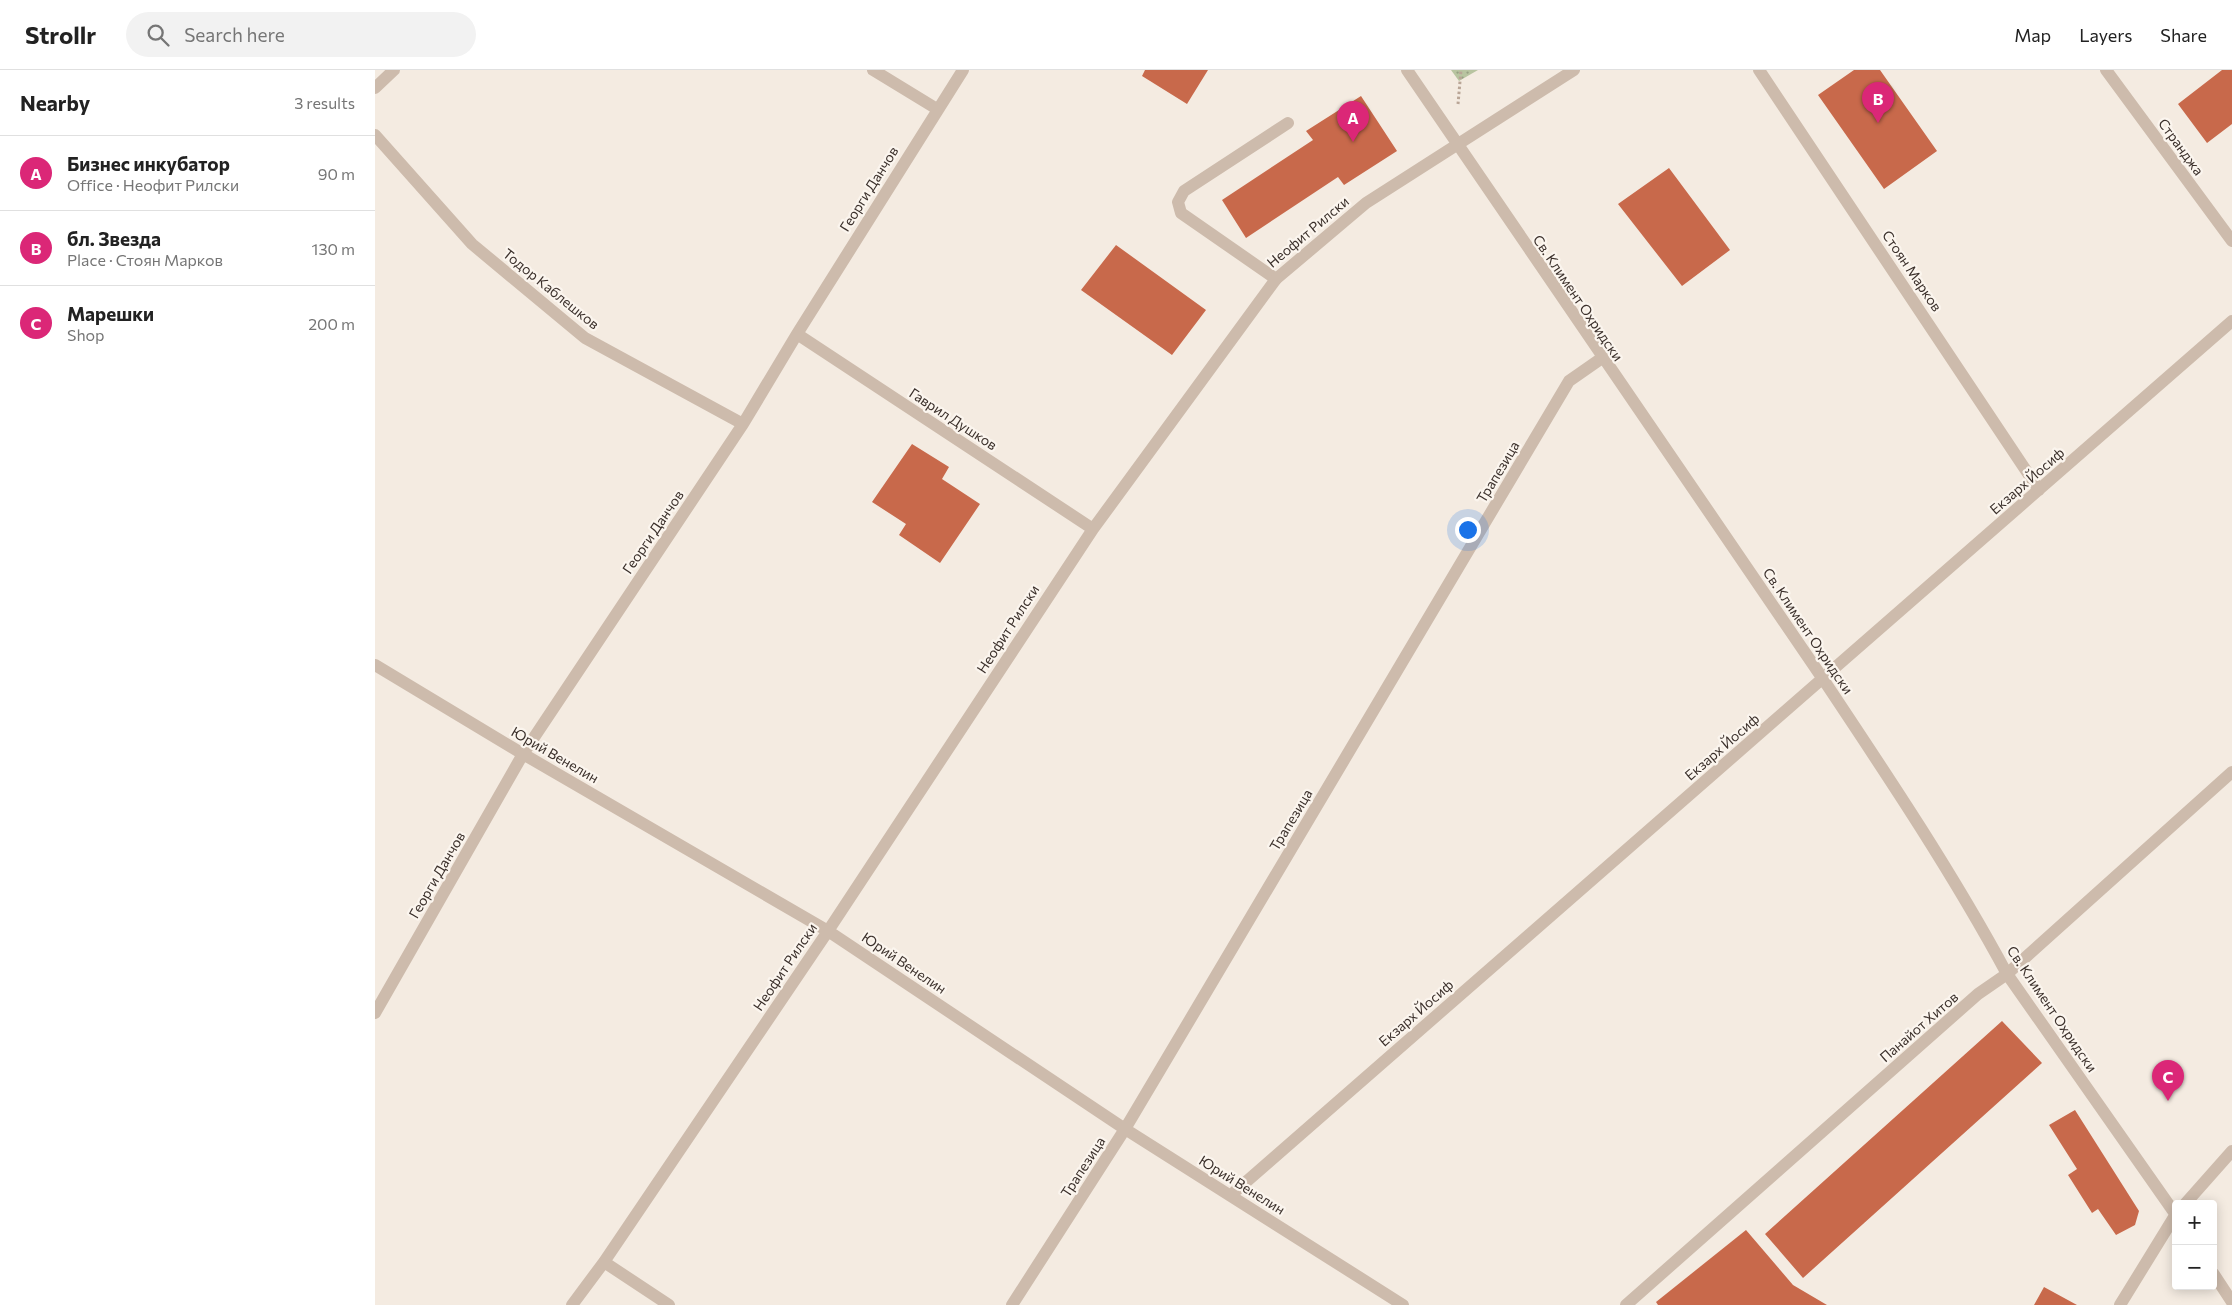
<!DOCTYPE html>
<meta charset="utf-8">
<style>
:root{--surface:#fff;--page:#f2f2f2;--text:#222;--muted:#767676;--line:#e0e0e0;--accent:#db2777}
body{margin:0;font-family:Commissioner,sans-serif;background:var(--page);color:var(--text)}
.controls{position:absolute;right:15px;bottom:15px;display:grid;overflow:hidden;border-radius:5px;box-shadow:0 2px 12px #0003}
.controls button{width:45px;height:45px;display:grid;place-items:center;padding:0;border:0;border-bottom:1px solid var(--line);background:var(--surface);color:var(--text);font:25px sans-serif}
.you{position:absolute;left:1092px;top:459px;width:18px;height:18px;margin:-12px;border:4px solid #fff;border-radius:50%;background:#1a73e8;box-shadow:0 0 0 8px #1a73e833}
.badge{display:grid;place-items:center;width:32px;height:32px;border-radius:50%;background:var(--accent);color:#fff;font-size:16px;font-weight:700}
.pin{position:absolute;translate:-50% -41px;filter:drop-shadow(0 1px 2px #0008)}
.pin::after{content:'';position:absolute;top:26px;width:18px;height:15px;background:inherit;clip-path:polygon(0 0,100% 0,50% 100%)}
.list{margin:0;padding:0;list-style:none}
h2{display:flex;justify-content:space-between;align-items:center;height:65px;margin:0;padding:0 20px;font-size:21px}
h2 small{font-size:16px;font-weight:400;color:var(--muted)}
.list li{display:grid;grid-template-columns:32px 1fr auto;gap:15px;align-items:center;box-sizing:border-box;height:75px;padding:0 20px;border-top:1px solid var(--line)}
.list b{display:block;font-size:19px;white-space:nowrap}
.list p{margin:0;font-size:16px;white-space:nowrap;color:var(--muted)}
.list em{font-size:16px;font-style:normal;color:var(--muted)}
.icon{flex:none;width:28px;height:28px;fill:none;stroke:currentColor;stroke-width:2;stroke-linecap:round;stroke-linejoin:round}
.map{position:relative;flex:none;width:1857px;height:1235px;overflow:hidden}
header{display:flex;align-items:center;gap:30px;box-sizing:border-box;height:70px;padding:0 25px;background:var(--surface);border-bottom:1px solid var(--line)}
header strong{font-size:24px}
nav{display:flex;gap:28px;margin-inline-start:auto;font-size:18px}
.search{width:350px;height:45px;background:var(--page);display:flex;align-items:center;gap:12px;box-sizing:border-box;padding:0 18px;border-radius:28px;color:var(--muted);font-size:19px}
main{display:flex}
aside{flex:1;background:var(--surface)}
.map>svg:first-child{display:block}
.park{fill:url(#park-dots)}
.building{fill:#c8694b}
.lines{fill:none;stroke-linecap:round;stroke-linejoin:round}
.path{stroke:#b9a596;stroke-width:3;stroke-dasharray:2.5 2.5;stroke-linecap:butt}
.lane{stroke:#cdbbac;stroke-width:12}
.street{stroke:#cdbbac;stroke-width:12}
.labels{text-anchor:middle;stroke-width:4.5;stroke-linejoin:round;paint-order:stroke}
.street-label{font-size:14px;fill:#3b302b;stroke:#fbf5ee}
</style>
<header>
<strong>Strollr</strong>
<div class="search"><svg class="icon" aria-label="search" viewBox="0 0 24 24"><circle cx="10" cy="10" r="6"/><path d="M15 15l6 6"/></svg>Search here</div>
<nav><a>Map</a><a>Layers</a><a>Share</a></nav>
</header>
<main>
<aside>
<h2>Nearby<small>3 results</small></h2>
<ul class="list">
<li><span class="badge">A</span><div><b>Бизнес инкубатор</b><p>Office · Неофит Рилски</p></div><em>90 m</em></li>
<li><span class="badge">B</span><div><b>бл. Звезда</b><p>Place · Стоян Марков</p></div><em>130 m</em></li>
<li><span class="badge">C</span><div><b>Марешки</b><p>Shop</p></div><em>200 m</em></li>
</ul>
</aside>
<div class="map">
<svg width="1857" height="1235" viewBox="0 0 1857 1235">
<defs>
<pattern id="park-dots" width="8" height="8" patternUnits="userSpaceOnUse" patternTransform="scale(1.25)"><rect width="8" height="8" fill="#b8c4a0"/><path d="M2 2h.1M6 6h.1" fill="none" stroke="#97a083" stroke-width="1.8" stroke-linecap="round"/></pattern>
</defs>
<rect width="100%" height="100%" fill="#f4ebe1"/>
<path class="park" d="M1076,0H1103L1084,11Z"/>
<path class="building" d="M770,0H833L812,34L767,6Z
M1479,0H1505L1562,81L1509,119L1443,25Z
M1847,0H1857V54L1832,73L1803,34Z
M986,26L1022,81L969,115L963,107L871,168L847,130L938,70L931,61Z
M1294,98L1355,180L1307,216L1243,134Z
M741,175L831,240L797,285L706,220Z
M537,374L574,397L567,409L605,434L565,493L524,465L531,454L497,432Z
M1627,951L1667,993L1428,1208L1390,1164Z
M1700,1040L1764,1141L1760,1155L1741,1165L1723,1139L1717,1143L1693,1105L1702,1099L1674,1055Z
M1371,1160L1418,1215L1452,1235H1283L1281,1232Z
M1669,1217L1702,1235H1659Z"/>
<g class="lines">
<path class="path" d="M1083,34L1086,0"/>
<path class="lane" d="M901,209L806,143L803,132L809,121L913,53"/>
<path class="street" d="M498,0L562,39
M1032,0L1448,609C1512,705 1577,802 1632,904L1801,1145
M1384,0L1664,420
M1731,0L1857,171
M0,18L19,0
M0,65L97,174L210,268L368,354
M422,264L718,459
M0,595L148,684L453,861L750,1059L1028,1235
M0,943L148,684L368,354L422,264L588,0
M856,1125L1857,251
M1810,1134L1857,1081
M229,1192L294,1235
M1838,1203L1857,1232
M197,1235L229,1192L453,861L718,459L901,209L991,133L1199,0
M637,1235L750,1059L1194,311L1227,288
M1251,1235L1603,924L1632,904L1857,702
M1745,1235L1801,1144"/>
</g>
<g class="labels">
<g class="street-label">
<text transform="translate(1806 77) rotate(54)" y="5">Странджа</text>
<text transform="translate(494 119) rotate(-58)" y="5">Георги Данчов</text>
<text transform="translate(933 162) rotate(-40)" y="5">Неофит Рилски</text>
<text transform="translate(1537 201) rotate(56)" y="5">Стоян Марков</text>
<text transform="translate(176 219) rotate(39)" y="5">Тодор Каблешков</text>
<text transform="translate(1203 228) rotate(56)" y="5">Св. Климент Охридски</text>
<text transform="translate(578 349) rotate(33)" y="5">Гаврил Душков</text>
<text transform="translate(1123 402) rotate(-59)" y="5">Трапезица</text>
<text transform="translate(1652 411) rotate(-41)" y="5">Екзарх Йосиф</text>
<text transform="translate(278 462) rotate(-56)" y="5">Георги Данчов</text>
<text transform="translate(633 559) rotate(-57)" y="5">Неофит Рилски</text>
<text transform="translate(1433 561) rotate(56)" y="5">Св. Климент Охридски</text>
<text transform="translate(1347 677) rotate(-41)" y="5">Екзарх Йосиф</text>
<text transform="translate(180 685) rotate(30)" y="5">Юрий Венелин</text>
<text transform="translate(916 750) rotate(-59)" y="5">Трапезица</text>
<text transform="translate(62 805) rotate(-60)" y="5">Георги Данчов</text>
<text transform="translate(529 893) rotate(34)" y="5">Юрий Венелин</text>
<text transform="translate(410 897) rotate(-56)" y="5">Неофит Рилски</text>
<text transform="translate(1677 939) rotate(56)" y="5">Св. Климент Охридски</text>
<text transform="translate(1041 943) rotate(-41)" y="5">Екзарх Йосиф</text>
<text transform="translate(1544 957) rotate(-41)" y="5">Панайот Хитов</text>
<text transform="translate(708 1097) rotate(-57)" y="5">Трапезица</text>
<text transform="translate(867 1115) rotate(32)" y="5">Юрий Венелин</text>
</g>
</g>
</svg>
<div class="controls">
<button>+</button>
<button>−</button>
</div>
<div class="you"></div>
<div class="pin badge" style="left:978px;top:72px">A</div>
<div class="pin badge" style="left:1503px;top:53px">B</div>
<div class="pin badge" style="left:1793px;top:1031px">C</div>
</div>
</main>
